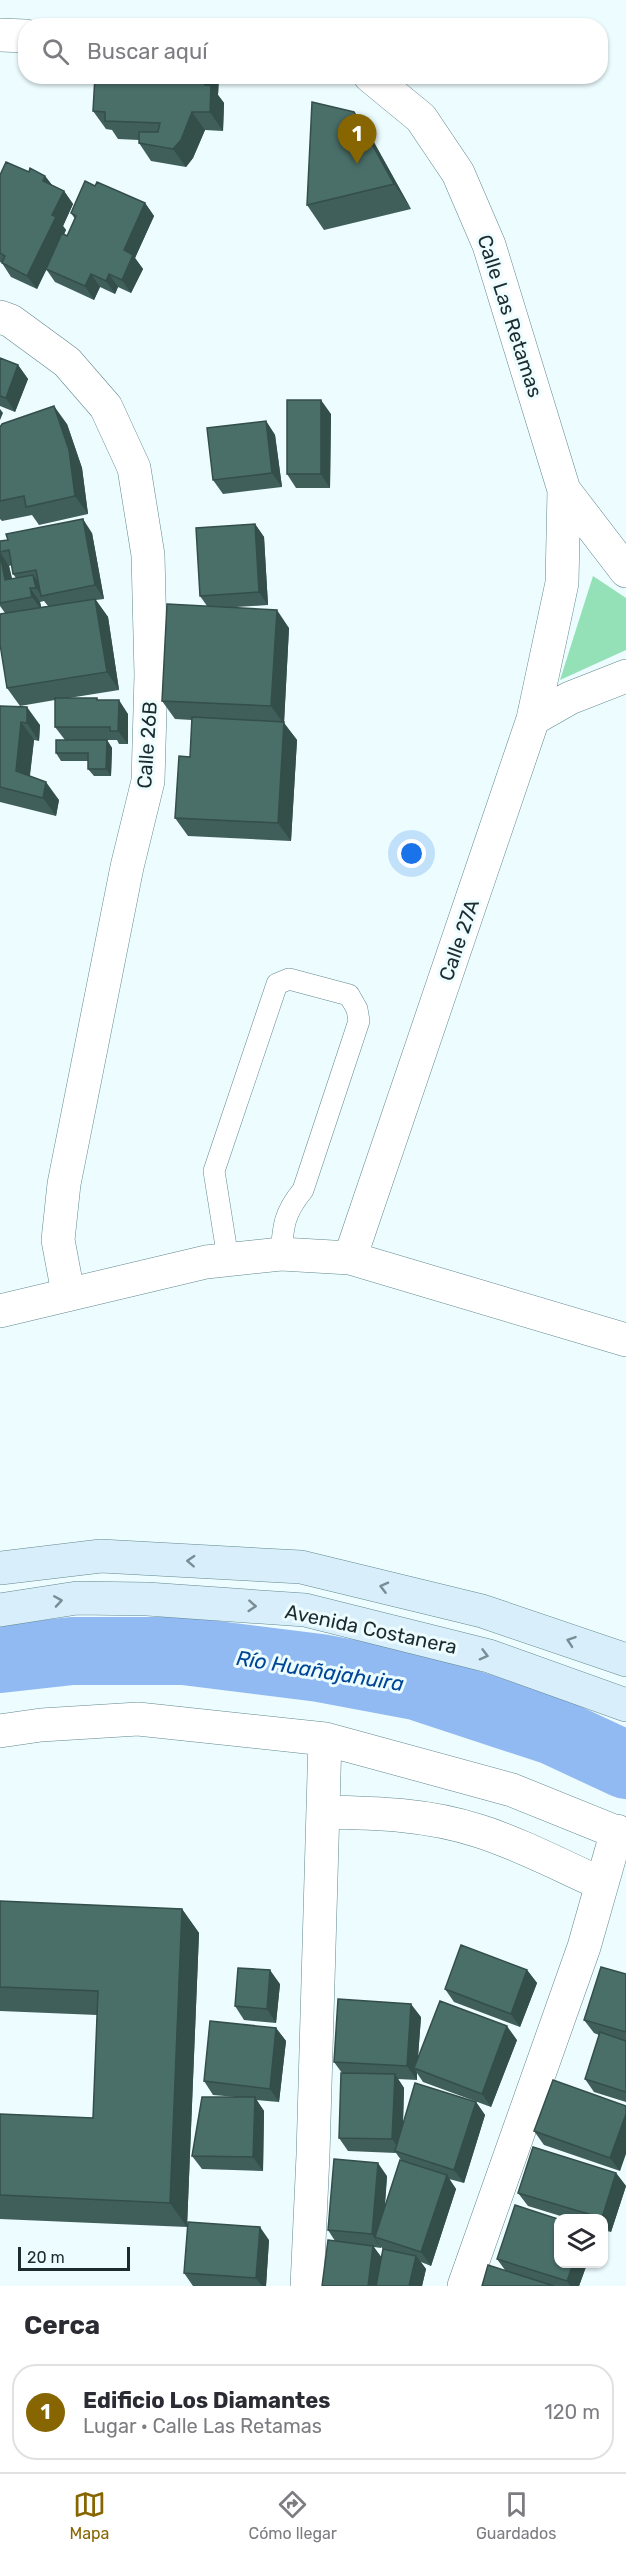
<!DOCTYPE html>
<html lang="es">
<meta charset="utf-8">
<style>
:root{--surface:#fff;--page:#f2f2f3;--text:#2b2b33;--muted:#7c7c81;--line:#e1e1e2;--accent:#876601}
body{margin:0;font-family:Rubik,sans-serif;background:var(--page);color:var(--text)}
.controls{position:absolute;right:18px;bottom:18px;display:grid;overflow:hidden;border-radius:12px;box-shadow:0 2px 4px #0004}
.controls button{width:54px;height:54px;display:grid;place-items:center;padding:0;border:0;border-bottom:2px solid var(--line);background:var(--surface);color:var(--text);font:30px sans-serif}
.scale{position:absolute;left:18px;bottom:15px;width:112px;box-sizing:border-box;padding-left:6px;border:3px solid #1b2b2e;border-top:0;font-size:16px;line-height:21px;white-space:nowrap;color:#1b2b2e;-webkit-text-stroke:4px #ecfcff;paint-order:stroke}
.you{position:absolute;left:412px;top:854px;width:21px;height:21px;margin:-15px;border:4px solid #fff;border-radius:50%;background:#1a73e8;box-shadow:0 0 0 9px #1a73e833}
.badge{display:grid;place-items:center;width:39px;height:39px;border-radius:50%;background:var(--accent);color:#fff;font-size:20px;font-weight:700}
.pin{position:absolute;translate:-50% -50px;filter:drop-shadow(0 2px 3px #0008)}
.pin::after{content:'';position:absolute;top:32px;width:21px;height:18px;background:inherit;clip-path:polygon(0 0,100% 0,50% 100%)}
.list{margin:0;padding:0;list-style:none}
h2{display:flex;justify-content:space-between;align-items:center;height:78px;margin:0;padding:0 24px;font-size:26px}
h2 small{font-size:20px;font-weight:400;color:var(--muted)}
.list li{display:grid;grid-template-columns:39px 1fr auto;gap:18px;align-items:center;box-sizing:border-box;height:96px;margin:0 12px 12px;padding:0 12px;border:2px solid var(--line);border-radius:24px}
.list b{display:block;font-size:22px;white-space:nowrap}
.list p{margin:0;font-size:20px;white-space:nowrap;color:var(--muted)}
.list em{font-size:20px;font-style:normal;color:var(--muted)}
.icon{flex:none;width:33px;height:33px;fill:none;stroke:currentColor;stroke-width:2;stroke-linecap:round;stroke-linejoin:round}
.map{position:relative;flex:none;width:626px;height:2286px;overflow:hidden}
.search{position:absolute;background:var(--surface);box-shadow:0 2px 4px #0004;left:18px;right:18px;top:18px;height:66px;display:flex;align-items:center;gap:15px;box-sizing:border-box;padding:0 21px;border-radius:24px;color:var(--muted);font-size:22px}
.sheet{height:186px;background:var(--surface)}
nav{display:flex;justify-content:space-around;align-items:center;box-sizing:border-box;height:84px;border-top:2px solid var(--line);background:var(--surface);font-size:16px;color:var(--muted)}
nav a{display:grid;justify-items:center;gap:3px}
nav .on{color:var(--accent)}
.map>svg:first-child{display:block}
.green{fill:#95e1b7}
.lines{fill:none;stroke-linecap:round;stroke-linejoin:round}
.river{stroke:#91b9f2;stroke-width:68}
.service-casing{stroke:#62888e;stroke-width:22}
.minor-casing{stroke:#62888e;stroke-width:34}
.secondary-casing{stroke:#62888e;stroke-width:34}
.service{stroke:#fff;stroke-width:21}
.minor{stroke:#fff;stroke-width:33}
.secondary{stroke:#d8effb;stroke-width:33}
.wall{fill:#405f5a;fill-rule:evenodd}
.shaded-wall{fill:#344e4a}
.building{fill:#4a6f69;stroke:#344e4a;stroke-width:1.5}
.oneway{stroke:#7a8d94}
.labels{text-anchor:middle;stroke-width:6;stroke-linejoin:round;paint-order:stroke}
.street-label{font-size:20px;fill:#1b2b2e;stroke:#ecfcff}
.water-label{font-size:21px;font-style:italic;fill:#014696;stroke:#ecfcff}
</style>
<div class="map">
<svg width="626" height="2286" viewBox="0 0 626 2286">
<rect width="100%" height="100%" fill="#ecfcff"/>
<path class="green" d="M593,576L626,598V650L560,680Z"/>
<g class="lines">
<path class="river" d="M0,1659L72,1651H184L320,1668L416,1686L553,1731L626,1765"/>
<g class="service-casing">
<path id="service" d="M228,1259L214,1171L277,984L289,979L349,995L357,1009L359,1021L303,1190C284,1213 283,1226 281,1254"/>
</g>
<g class="minor-casing">
<path id="minor" d="M0,35L26,36
M370,76L421,118L458,173L489,245L564,490L626,571
M0,317L11,321L67,362L106,407L134,468L148,555L151,675L148,781L127,867L64,1184L58,1240L68,1293
M533,719L562,583L564,490
M350,1258L533,719L570,698L626,676
M0,1311L206,1262L281,1254L350,1258L626,1340
M0,1731L41,1725L138,1719L325,1739L512,1790L626,1836
M323,1812C376,1813 427,1814 479,1831C518,1843 564,1867 602,1884
M307,2286L313,2155L325,1739
M464,2286L584,1947L617,1831"/>
</g>
<g class="secondary-casing">
<path id="secondary" d="M0,1568L101,1556L301,1567L482,1611L626,1660
M0,1610L77,1598L147,1599L305,1610L489,1656L626,1705"/>
</g>
<use href="#service" class="service"/>
<use href="#minor" class="minor"/>
<use href="#secondary" class="secondary"/>
</g>
<path class="wall" d="M95,76H219L218,95L224,103L223,131L205,130L193,158L186,167L151,161L139,143V140L118,139L112,130L106,129L93,111Z
M371,137L411,209L324,230L307,205Z
M29,172L45,176L52,185L64,191L73,204L63,226L66,230L64,234L67,236L75,219L71,213L95,186L145,203L154,216L135,258L143,269L131,293L118,287L115,294L100,287L94,300L55,282L46,269L37,289L11,277L2,263L0,262V175Z
M0,358L18,365L28,379L15,412L0,406Z
M331,414L330,488H296L287,474Z
M266,421L275,435L282,487L223,494L213,480Z
M67,424L82,468L88,514L39,525L32,515L2,521L0,519V427Z
M255,524L264,537L268,605L236,607L289,628L284,723L297,740L291,841L188,836L175,818L190,757L192,720L175,719L162,701L207,606L200,596Z
M92,533L104,599L96,600L108,617L119,690L69,698H97L98,700L128,714V744H119L117,740H65L55,727V700L20,706L7,688L5,613L0,606V541ZM12,565L13,574L16,578H12L9,566ZM44,601L48,606L41,607L40,602Z
M0,706L40,725L39,741L34,740L30,776L59,800L56,816L0,802Z
M107,740L112,748L111,776H94L88,769V761H61L56,753Z
M0,1901L182,1909L199,1933L187,2227L0,2219V2114L93,2118L97,2015L0,2011Z
M527,1970L537,1983L520,2027L454,2002L445,1989Z
M626,1974V2102L594,2092L585,2079L599,2035L594,2033L584,2020Z
M280,1984L276,2023L244,2020L235,2006Z
M421,2017L418,2057L517,2040L491,2107L423,2082L417,2073V2080L398,2079L404,2088L403,2125L476,2102L485,2115L464,2183L449,2179L456,2189L431,2266L421,2262L426,2269L422,2286L335,2241L328,2230L387,2176L385,2207L401,2160L396,2153L348,2151L339,2138L342,2073L334,2062ZM374,2247L381,2248V2247L383,2249L381,2258Z
M276,2028L286,2041L279,2102L256,2100L264,2111L263,2171L202,2169L192,2156L236,2097L213,2095L204,2081Z
M626,2106L620,2171L544,2145L534,2131Z
M616,2173L626,2186L611,2232L603,2230V2218H567L528,2206L518,2193Z
M269,2240L266,2286H193L184,2273Z
M497,2259L587,2264L579,2286H482L505,2270Z"/>
<path class="shaded-wall" d="M205,76H219L218,95L224,103L223,131L210,112L205,85Z
M192,112L205,130L193,158L186,167L173,149Z
M354,112L371,137L411,209L394,184Z
M45,176L55,189L43,181Z
M64,191L73,204L63,226L66,230L37,289L27,276L52,215Z
M145,203L154,216L135,258L143,269L131,293L122,280L124,250Z
M91,274L100,287L94,300L85,286Z
M109,274L118,287L115,294L106,281Z
M18,365L28,379L15,412L6,398Z
M321,400L331,414L330,488L321,474Z
M54,406L67,424L82,468L88,514L75,496Z
M0,409L3,413L0,420Z
M266,421L275,435L282,487L272,473Z
M83,519L92,533L104,599L95,585Z
M255,524L264,537L268,605L259,592Z
M0,552L9,566L15,593L5,580Z
M33,575L43,588L41,595L36,588Z
M30,588L40,602L42,610L32,597Z
M95,599L108,617L119,690L107,672Z
M277,610L289,628L284,723L297,740L291,841L278,823L284,724L271,706Z
M119,700L128,714V744L118,731Z
M27,707L40,725L39,741L27,723Z
M21,722L34,740L28,789L16,771Z
M107,740L112,748L111,776L106,769Z
M46,782L59,800L56,816L43,798Z
M182,1909L199,1933L187,2227L170,2203Z
M270,1970L280,1984L276,2023L267,2009Z
M527,1970L537,1983L520,2027L511,2014Z
M411,2004L421,2017L417,2070L414,2068L417,2073V2080L407,2066Z
M507,2026L517,2040L491,2107L482,2094Z
M276,2028L286,2041L279,2102L270,2089Z
M395,2074L404,2088L402,2153L392,2139Z
M255,2097L264,2111L263,2171L253,2157Z
M476,2102L485,2115L464,2183L454,2170Z
M626,2114V2154L620,2171L610,2158Z
M378,2163L387,2176L382,2239L375,2237L381,2248L372,2234Z
M616,2173L626,2186L611,2232L603,2221V2218H602Z
M447,2175L456,2189L431,2266L421,2252Z
M260,2227L269,2240L266,2286H262L256,2278Z
M373,2246L383,2259L379,2286H368Z
M416,2256L426,2269L422,2286H409Z
M573,2264H587L579,2286H570L567,2281Z"/>
<path class="building" d="M95,76H205V85H211L210,112H192L181,140L173,149L139,143V132H158L160,123L105,121V112L93,111Z
M312,102L354,112L394,184L307,205Z
M6,162L29,172L30,168L45,176L43,181L64,191L52,215L56,217L27,276L2,263L5,256L0,253V175Z
M85,181L95,186L97,182L145,203L124,250L133,255L122,280L109,274L106,281L91,274L85,286L46,269L62,233L67,236L76,216L71,213Z
M0,358L18,365L6,398L0,396Z
M287,400H321V474H287Z
M54,406L69,450L75,496L26,507L24,496L0,501V427L2,424Z
M266,421L272,473L213,480L207,428Z
M83,519L95,585L41,596L36,570L13,574L9,550L0,552V541L8,540L6,534Z
M255,524L259,592L200,596L196,528Z
M0,553L5,580L33,575L36,588H30L32,597L0,603Z
M95,599L107,672L7,688L0,644V614Z
M167,604L277,610L271,706L162,701Z
M55,698H97V700H119L118,731H110V727H55Z
M0,706L27,707V723L21,722L16,771L46,782L43,798L0,787Z
M192,717L284,722L278,823L175,818L179,756L190,757Z
M56,740H107L106,769H88V753H56Z
M0,1901L182,1909L170,2203L0,2195V2114L93,2118L98,1991L0,1987Z
M461,1945L527,1970L511,2014L445,1989Z
M601,1967L626,1974V2032L584,2020Z
M238,1968L270,1970L267,2009L235,2006Z
M338,1999L411,2004L407,2066L334,2062Z
M440,2001L507,2026L482,2094L414,2068Z
M210,2021L276,2028L270,2089L204,2081Z
M600,2032L626,2041V2092L585,2079Z
M341,2073L395,2074L392,2139L339,2138Z
M553,2080L626,2106V2114L610,2158L534,2131Z
M415,2083L476,2102L454,2170L395,2151Z
M202,2097H255L253,2157L192,2156Z
M533,2147L616,2173L602,2218L518,2193Z
M334,2159L378,2163L372,2234L328,2230Z
M400,2160L447,2175L421,2252L375,2237Z
M515,2205L558,2219V2264H573L567,2281L497,2259Z
M188,2222L260,2227L256,2278L184,2273Z
M328,2240L373,2246L368,2286H322Z
M383,2249L416,2256L409,2286H376Z
M488,2265L554,2286H482Z"/>
<defs><path id="oneway-chevron" d="M-2-3.5L2.5 0L-2 3.5" fill="none" stroke-width="1.6" stroke-linecap="round" stroke-linejoin="round" transform="scale(1.5)"/></defs>
<g class="oneway">
<use href="#oneway-chevron" transform="translate(191 1561) rotate(-177)"/>
<use href="#oneway-chevron" transform="translate(384 1587) rotate(-166)"/>
<use href="#oneway-chevron" transform="translate(58 1601) rotate(-9)"/>
<use href="#oneway-chevron" transform="translate(252 1606) rotate(4)"/>
<use href="#oneway-chevron" transform="translate(571 1641) rotate(-161)"/>
<use href="#oneway-chevron" transform="translate(484 1655) rotate(15)"/>
</g>
<g class="labels">
<g class="street-label">
<text transform="translate(510 316) rotate(72)" y="7">Calle Las Retamas</text>
<text transform="translate(147 745) rotate(-86)" y="7">Calle 26B</text>
<text transform="translate(459 940) rotate(-71)" y="7">Calle 27A</text>
<text transform="translate(371 1629) rotate(12)" y="7">Avenida Costanera</text>
</g>
<g class="water-label">
<text transform="translate(320 1671) rotate(9)" y="7">Río Huañajahuira</text>
</g>
</g>
</svg>
<div class="controls">
<button><svg class="icon" aria-label="layers" viewBox="0 0 24 24"><path d="M12 4l9 5-9 5-9-5zM3 14l9 5 9-5"/></svg></button>
</div>
<div class="scale">20 m</div>
<div class="you"></div>
<div class="pin badge" style="left:357px;top:164px">1</div>
<div class="search"><svg class="icon" aria-label="search" viewBox="0 0 24 24"><circle cx="10" cy="10" r="6"/><path d="M15 15l6 6"/></svg>Buscar aquí</div>
</div>
<section class="sheet">
<h2>Cerca<small></small></h2>
<ul class="list">
<li><span class="badge">1</span><div><b>Edificio Los Diamantes</b><p>Lugar · Calle Las Retamas</p></div><em>120 m</em></li>
</ul>
</section>
<nav>
<a class="on"><svg class="icon" aria-label="map" viewBox="0 0 24 24"><path d="M3 6l6-2 6 2 6-2v14l-6 2-6-2-6 2zM9 4v14M15 6v14"/></svg>Mapa</a>
<a><svg class="icon" aria-label="directions" viewBox="0 0 24 24"><path d="M12 3l9 9-9 9-9-9zM9 14v-3h6M13 9l2 2-2 2"/></svg>Cómo llegar</a>
<a><svg class="icon" aria-label="saved" viewBox="0 0 24 24"><path d="M7 4h10v16l-5-4-5 4z"/></svg>Guardados</a>
</nav>
